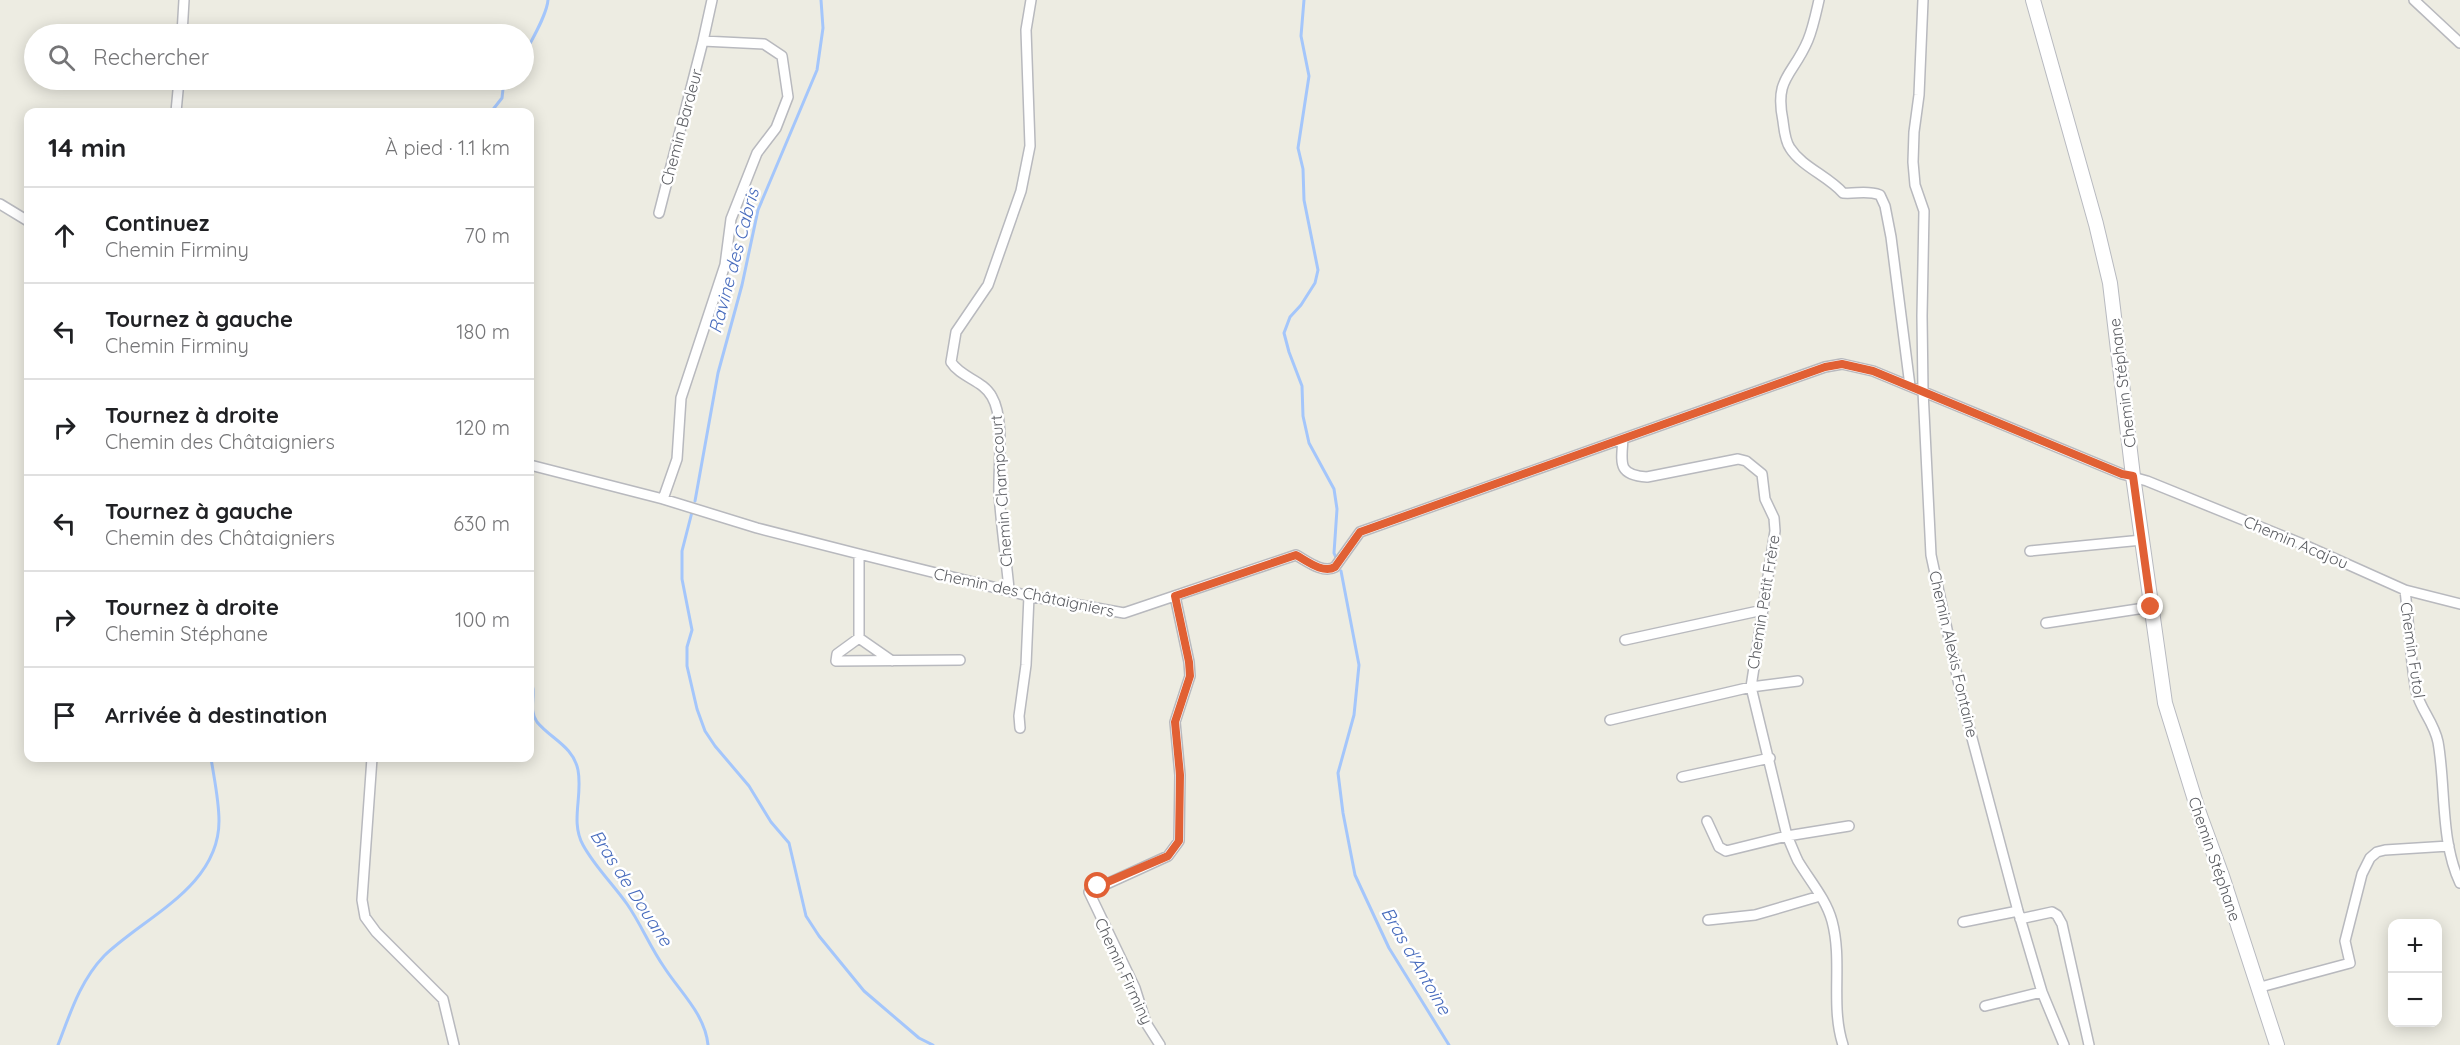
<!DOCTYPE html>
<html lang="fr">
<meta charset="utf-8">
<style>
:root{--surface:#fff;--page:#f2f2f2;--text:#202124;--muted:#757577;--line:#e0e0e0}
body{margin:0;font-family:Quicksand,sans-serif;background:var(--page);color:var(--text)}
.controls{position:absolute;right:18px;bottom:18px;display:grid;overflow:hidden;border-radius:12px;box-shadow:0 3px 15px #0003}
.controls button{width:54px;height:54px;display:grid;place-items:center;padding:0;border:0;border-bottom:2px solid var(--line);background:var(--surface);color:var(--text);font:30px sans-serif}
.stop{position:absolute;width:18px;height:18px;margin:-14px;border:4px solid #e16034;border-radius:50%;background:#fff}
.stop.end{background:#e16034;border-color:#fff;box-shadow:0 2px 6px #0008}
.list{margin:0;padding:0;list-style:none}
h2{display:flex;justify-content:space-between;align-items:center;height:78px;margin:0;padding:0 24px;font-size:26px}
h2 small{font-size:20px;font-weight:400;color:var(--muted)}
.list li{display:grid;grid-template-columns:39px 1fr auto;gap:18px;align-items:center;box-sizing:border-box;height:96px;padding:0 24px;border-top:2px solid var(--line)}
.list b{display:block;font-size:22px;white-space:nowrap}
.list p{margin:0;font-size:20px;white-space:nowrap;color:var(--muted)}
.list em{font-size:20px;font-style:normal;color:var(--muted)}
.icon{flex:none;width:33px;height:33px;fill:none;stroke:currentColor;stroke-width:2;stroke-linecap:round;stroke-linejoin:round}
.map{position:relative;flex:none;width:2460px;height:1045px;overflow:hidden}
.search{position:absolute;background:var(--surface);box-shadow:0 3px 15px #0003;left:24px;top:24px;width:510px;height:66px;display:flex;align-items:center;gap:15px;box-sizing:border-box;padding:0 21px;border-radius:33px;color:var(--muted);font-size:22px}
.panel{position:absolute;background:var(--surface);box-shadow:0 3px 15px #0003;left:24px;top:108px;width:510px;height:654px;border-radius:12px}
.map>svg:first-child{display:block}
.lines{fill:none;stroke-linecap:round;stroke-linejoin:round}
.stream{stroke:#a4c6fb;stroke-width:3}
.minor-casing{stroke:#b8b9be;stroke-width:12}
.secondary-casing{stroke:#b8bac0;stroke-width:16}
.minor{stroke:#fff;stroke-width:9}
.secondary{stroke:#fff;stroke-width:14}
.route{stroke:#e16034;stroke-width:8}
.labels{text-anchor:middle;stroke-width:5;stroke-linejoin:round;paint-order:stroke}
.street-label{font-size:16px;fill:#5b5d62;stroke:#fff}
.water-label{font-size:18px;font-style:italic;fill:#486cbd;stroke:#fff}
</style>
<div class="map">
<svg width="2460" height="1045" viewBox="0 0 2460 1045">
<rect width="100%" height="100%" fill="#edece2"/>
<g class="lines">
<path class="stream" d="M1304,0L1301,36L1309,76L1298,148L1303,169L1304,200L1318,270L1315,283L1301,305L1290,317L1284,333L1289,352L1302,386L1303,416L1309,443L1334,489L1337,509L1334,553L1337,560
M524,55C531,41 547,15 548,0
M491,112L502,98L503,89L512,80
M695,501L718,373L742,285L758,210L817,70L823,28L821,0
M692,512L682,551V579L692,630L687,647V666L697,709L705,731L715,746L749,786L771,822L789,843L806,916L819,936L864,991L919,1038L933,1045
M1341,571L1359,665L1354,715L1338,773L1343,813L1355,875L1389,948L1449,1045
M530,679C538,693 527,708 537,722C551,739 573,746 578,770C583,796 570,821 583,845C595,867 613,884 627,904C641,924 650,947 664,967C680,992 705,1014 708,1045
M58,1045C70,1014 80,981 104,956C144,917 219,887 219,821C219,800 214,778 211,758"/>
<g class="minor-casing">
<path id="minor" d="M1819,0C1816,13 1813,28 1808,40C1793,76 1774,77 1783,121C1784,129 1785,141 1790,148C1802,167 1828,176 1843,193C1857,194 1867,190 1880,195L1885,206L1891,237L1910,386
M1923,0L1919,95L1914,132L1913,162L1915,185L1924,211L1922,316L1923,391L1931,555L1964,708L2018,911L2042,992L2064,1045
M2414,0L2460,43
M182,34L184,0
M176,112L179,80
M0,204L28,221
M659,213L703,41
M1623,439C1621,464 1618,475 1647,477L1738,459L1746,461L1762,474L1765,499L1774,518L1775,531L1751,687L1787,836C1791,844 1794,853 1798,861C1810,881 1826,899 1832,921C1843,962 1830,1005 1843,1045
M530,465L663,499L757,528L859,554L1029,596L1124,613L1296,555C1307,561 1323,574 1335,567L1360,532L1825,367L1842,364L1873,371L2122,474L2147,481L2300,543L2405,590L2460,604
M663,499L677,459L681,398L725,265L731,219L757,153L776,128L788,97L782,56L764,44L703,41L712,0
M2030,551L2142,540
M859,554V638L892,661
M1009,589C1006,557 1001,525 999,493C998,467 1005,419 992,397C983,380 961,378 951,362L956,332L988,285L1021,191L1030,146L1026,30L1031,0
M2405,590C2409,623 2410,658 2416,691C2420,709 2434,722 2438,742C2446,787 2440,840 2460,883
M2046,623L2151,607
M859,638L837,654L836,661L960,660
M1625,640L1763,610
M1610,720L1751,687L1798,681
M1020,728L1019,716L1026,665L1029,596
M372,758L362,900L365,917L376,932L443,999L454,1045
M1682,777L1770,758
M1707,821L1719,847L1726,851L1787,836L1849,826
M2020,919L2052,912L2057,915L2062,924L2089,1045
M1708,920L1755,915L1820,896
M1963,922L2018,911
M2257,988L2350,963L2345,941L2362,874L2370,858L2377,852L2385,850L2449,846
M1985,1006L2042,992
M1160,1045L1146,1023L1135,988L1089,892L1168,856L1179,841L1180,775L1175,722L1190,676L1189,662L1175,596"/>
</g>
<g class="secondary-casing">
<path id="secondary" d="M2033,0L2096,224L2110,283L2133,476L2165,703L2199,813L2222,876L2277,1045"/>
</g>
<use href="#minor" class="minor"/>
<use href="#secondary" class="secondary"/>
</g>
<g class="lines">
<path class="route" d="M1098,886L1168,856L1179,841L1180,775L1175,722L1190,676L1189,662L1175,596L1296,555C1307,561 1323,574 1335,567L1360,532L1825,367L1842,364L1873,371L2122,474L2133,476L2151,607"/>
</g>
<g class="labels">
<g class="street-label">
<text transform="translate(681 127) rotate(-75)" y="6">Chemin Bardeur</text>
<text transform="translate(2122 383) rotate(-97)" y="6">Chemin Stéphane</text>
<text transform="translate(1001 491) rotate(-94)" y="6">Chemin Champcourt</text>
<text transform="translate(2296 542) rotate(23)" y="6">Chemin Acajou</text>
<text transform="translate(1024 592) rotate(12)" y="6">Chemin des Châtaigniers</text>
<text transform="translate(1763 602) rotate(-81)" y="6">Chemin Petit Frère</text>
<text transform="translate(2413 650) rotate(82)" y="6">Chemin Futol</text>
<text transform="translate(1954 654) rotate(77)" y="6">Chemin Alexis Fontaine</text>
<text transform="translate(2215 859) rotate(71)" y="6">Chemin Stéphane</text>
<text transform="translate(1124 971) rotate(65)" y="6">Chemin Firminy</text>
</g>
<g class="water-label">
<text transform="translate(734 261) rotate(-75)" y="6">Ravine des Cabris</text>
<text transform="translate(631 888) rotate(57)" y="6">Bras de Douane</text>
<text transform="translate(1416 961) rotate(60)" y="6">Bras d'Antoine</text>
</g>
</g>
</svg>
<div class="controls">
<button>+</button>
<button>−</button>
</div>
<div class="stop" style="left:1098px;top:886px"></div>
<div class="stop end" style="left:2151px;top:607px"></div>
<div class="search"><svg class="icon" aria-label="search" viewBox="0 0 24 24"><circle cx="10" cy="10" r="6"/><path d="M15 15l6 6"/></svg>Rechercher</div>
<section class="panel">
<h2>14 min<small>À pied · 1.1 km</small></h2>
<ul class="list">
<li><svg class="icon" aria-label="ahead" viewBox="0 0 24 24"><path d="M12 20V5M6 11l6-6 6 6"/></svg><div><b>Continuez</b><p>Chemin Firminy</p></div><em>70 m</em></li>
<li><svg class="icon" aria-label="left" viewBox="0 0 24 24"><path d="M17 20v-9H6M10 6l-5 5 5 5"/></svg><div><b>Tournez à gauche</b><p>Chemin Firminy</p></div><em>180 m</em></li>
<li><svg class="icon" aria-label="right" viewBox="0 0 24 24"><path d="M7 20v-9h11M14 6l5 5-5 5"/></svg><div><b>Tournez à droite</b><p>Chemin des Châtaigniers</p></div><em>120 m</em></li>
<li><svg class="icon" aria-label="left" viewBox="0 0 24 24"><path d="M17 20v-9H6M10 6l-5 5 5 5"/></svg><div><b>Tournez à gauche</b><p>Chemin des Châtaigniers</p></div><em>630 m</em></li>
<li><svg class="icon" aria-label="right" viewBox="0 0 24 24"><path d="M7 20v-9h11M14 6l5 5-5 5"/></svg><div><b>Tournez à droite</b><p>Chemin Stéphane</p></div><em>100 m</em></li>
<li><svg class="icon" aria-label="arrive" viewBox="0 0 24 24"><path d="M6 21V4h12l-3 4 3 4H6"/></svg><div><b>Arrivée à destination</b></div></li>
</ul>
</section>
</div>
